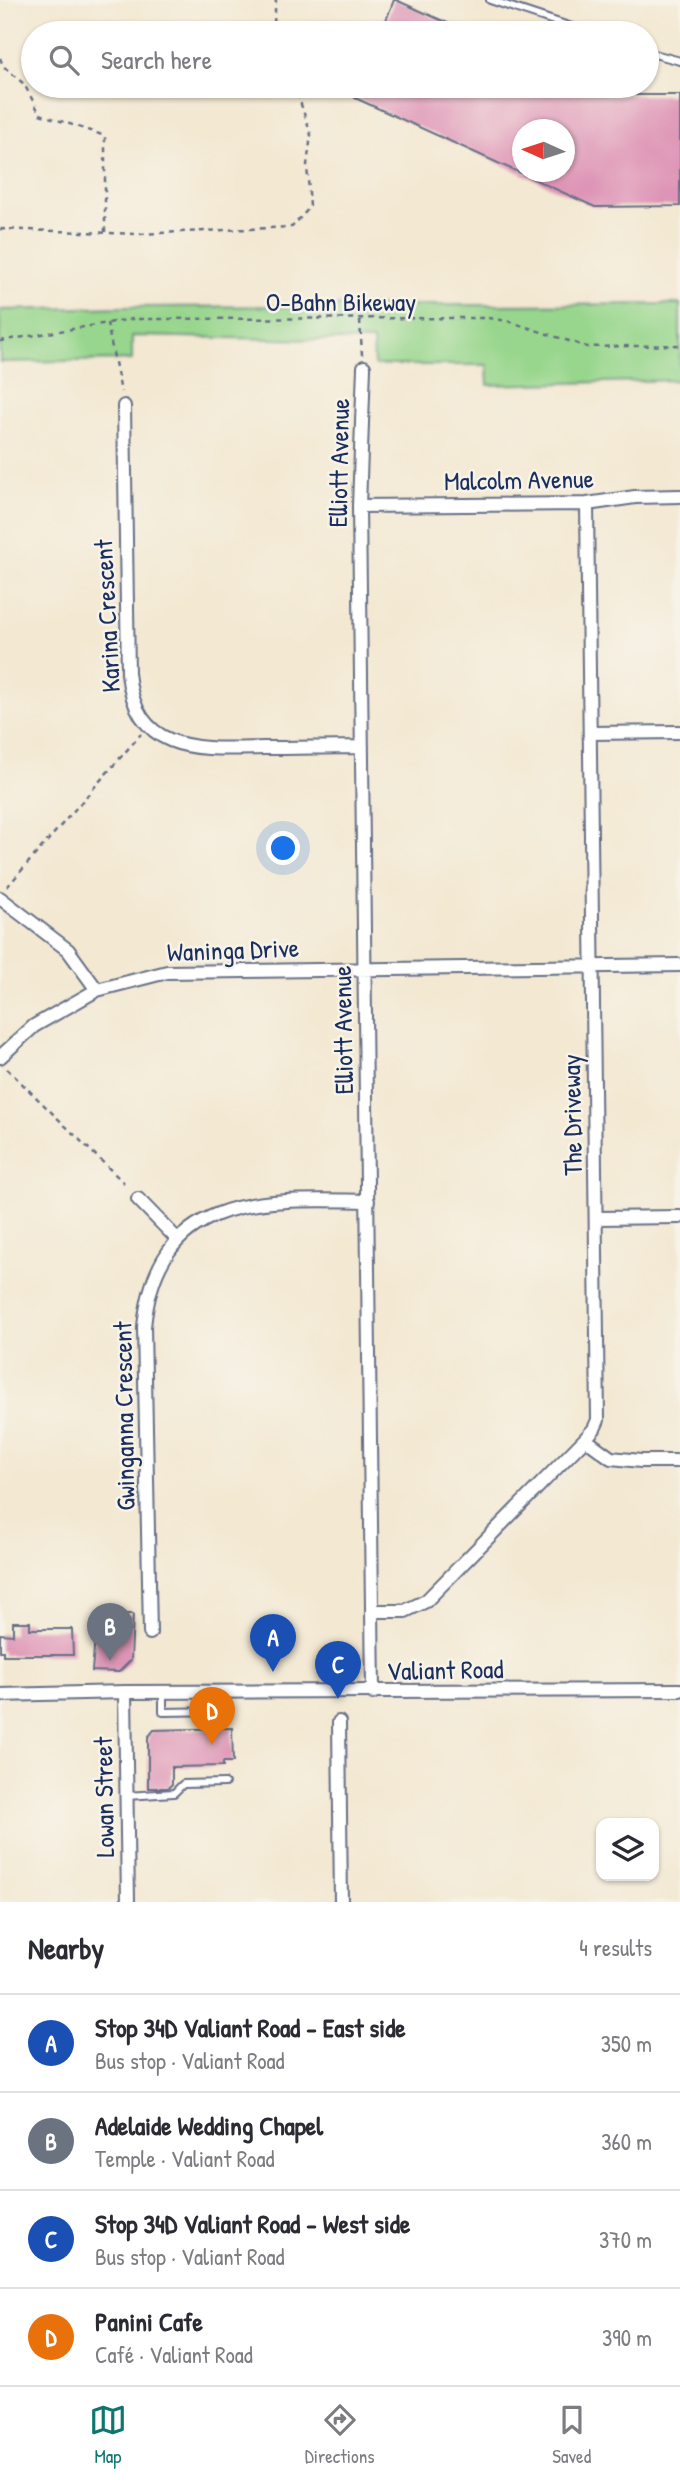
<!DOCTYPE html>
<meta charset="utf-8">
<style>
:root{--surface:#fff;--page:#f7f7f7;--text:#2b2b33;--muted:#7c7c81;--line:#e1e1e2;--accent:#0f766e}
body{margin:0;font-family:"Patrick Hand",sans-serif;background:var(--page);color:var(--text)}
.controls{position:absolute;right:21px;bottom:21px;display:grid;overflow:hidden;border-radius:14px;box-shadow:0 2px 5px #0004}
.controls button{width:63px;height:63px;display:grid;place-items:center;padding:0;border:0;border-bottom:2px solid var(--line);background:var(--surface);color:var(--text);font:35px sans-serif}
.compass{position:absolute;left:512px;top:119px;width:63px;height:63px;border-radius:50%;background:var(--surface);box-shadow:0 2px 5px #0004;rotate:273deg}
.you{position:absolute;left:284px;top:849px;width:24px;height:24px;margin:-18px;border:5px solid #fff;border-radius:50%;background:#1a73e8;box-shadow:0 0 0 10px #1a73e833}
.badge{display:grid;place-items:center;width:46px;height:46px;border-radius:50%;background:var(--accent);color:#fff;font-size:23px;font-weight:700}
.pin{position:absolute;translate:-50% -58px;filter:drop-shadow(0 2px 4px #0008)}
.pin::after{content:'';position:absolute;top:37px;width:24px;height:21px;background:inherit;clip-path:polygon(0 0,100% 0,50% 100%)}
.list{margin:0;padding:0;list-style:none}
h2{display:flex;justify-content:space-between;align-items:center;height:91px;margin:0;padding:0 28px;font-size:30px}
h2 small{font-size:23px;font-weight:400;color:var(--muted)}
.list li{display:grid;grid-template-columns:46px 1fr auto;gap:21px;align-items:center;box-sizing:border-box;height:98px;padding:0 28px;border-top:2px solid var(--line)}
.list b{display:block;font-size:26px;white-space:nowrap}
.list p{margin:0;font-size:23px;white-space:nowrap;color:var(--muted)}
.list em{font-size:23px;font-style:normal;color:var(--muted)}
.icon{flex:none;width:38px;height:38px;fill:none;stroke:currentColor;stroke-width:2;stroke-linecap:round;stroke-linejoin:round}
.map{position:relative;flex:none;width:680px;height:1902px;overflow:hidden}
.search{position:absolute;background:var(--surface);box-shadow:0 2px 5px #0004;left:21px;right:21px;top:21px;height:77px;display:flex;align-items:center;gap:18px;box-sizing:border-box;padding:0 24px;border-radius:38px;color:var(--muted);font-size:26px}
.sheet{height:483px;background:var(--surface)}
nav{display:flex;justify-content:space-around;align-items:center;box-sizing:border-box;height:98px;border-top:2px solid var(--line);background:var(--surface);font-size:19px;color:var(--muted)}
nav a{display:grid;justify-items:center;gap:4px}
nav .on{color:var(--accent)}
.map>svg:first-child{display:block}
.green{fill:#97d68c;stroke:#598275;stroke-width:2}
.building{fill:#de94b6;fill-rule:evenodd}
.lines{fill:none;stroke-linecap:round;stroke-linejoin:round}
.lane-casing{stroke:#677087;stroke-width:10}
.street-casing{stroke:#677087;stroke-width:16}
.path{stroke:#677087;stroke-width:2.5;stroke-dasharray:5 5;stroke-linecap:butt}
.lane{stroke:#fff;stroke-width:6}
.street{stroke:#fff;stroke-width:12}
.labels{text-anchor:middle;stroke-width:5;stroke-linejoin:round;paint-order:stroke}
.street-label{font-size:26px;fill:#1b2f5e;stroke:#f7f3e8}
</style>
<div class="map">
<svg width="680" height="1902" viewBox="0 0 680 1902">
<rect width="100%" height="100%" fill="#f7f3e8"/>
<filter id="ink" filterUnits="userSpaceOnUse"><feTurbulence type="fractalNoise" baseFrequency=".0143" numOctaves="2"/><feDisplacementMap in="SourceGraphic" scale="14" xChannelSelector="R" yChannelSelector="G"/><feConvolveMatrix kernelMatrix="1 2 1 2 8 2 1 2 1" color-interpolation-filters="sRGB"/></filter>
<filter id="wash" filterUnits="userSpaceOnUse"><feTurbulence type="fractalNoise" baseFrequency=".00686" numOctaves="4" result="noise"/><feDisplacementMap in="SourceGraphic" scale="28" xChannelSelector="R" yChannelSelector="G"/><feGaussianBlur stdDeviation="1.57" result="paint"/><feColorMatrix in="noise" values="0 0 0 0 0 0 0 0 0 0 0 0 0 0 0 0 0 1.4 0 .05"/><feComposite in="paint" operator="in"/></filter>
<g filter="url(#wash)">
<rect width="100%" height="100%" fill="#f3e8d2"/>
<path class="green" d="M680,304V380L488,385L487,365H374L373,341L132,336V360L0,362V310L123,307Z"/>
<g id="blocks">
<path class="building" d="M394,0H396L470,33H381Z
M360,86H587L608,95H680V206L595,207L355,98ZM522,130H564V172H522Z
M97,1614H133L131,1660L119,1672L92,1671Z
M13,1622H30V1629H72L73,1655H3V1651H0V1634L13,1635Z
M232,1728L233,1762H223V1766L172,1767V1784L168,1788H148V1737L154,1730Z"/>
</g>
</g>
<g filter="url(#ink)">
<use href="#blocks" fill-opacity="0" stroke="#677087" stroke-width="2"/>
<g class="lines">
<g class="lane-casing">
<path id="lane" d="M490,0L590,33
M647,52L680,61
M163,1692V1712L225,1711V1692
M126,1796L174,1793L183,1784L225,1783"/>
</g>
<g class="street-casing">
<path id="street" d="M364,367L359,506L373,1693
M124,406L128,673C136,756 200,749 264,748C297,748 330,747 362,747
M359,506L587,504L635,497L680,496
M590,733L680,732
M0,898L68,950L97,990L167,972L680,965
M0,1057L34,1026L97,990
M138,1199L177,1239
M597,1218L680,1217
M585,1439L611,1458L641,1461H680
M373,1611H405L426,1601L585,1439L594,1429L598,1420L587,504
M150,1633L144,1327C157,1192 263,1199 368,1201
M125,1692L128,1902
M0,1695L125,1692L680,1690
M339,1722L341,1902"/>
</g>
<path class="path" d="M273,33L276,0
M0,58L3,66L24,84L40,114L105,136V232
M0,229L138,234L292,227L310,207L307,165L311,135L295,86
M360,320L362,355
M107,323L121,392
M0,341L132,319L488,318L508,321L587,347L680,345
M7,887L141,734
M7,1069L124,1183"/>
<use href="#lane" class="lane"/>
<use href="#street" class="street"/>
</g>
</g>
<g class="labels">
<g class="street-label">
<text x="341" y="311">O-Bahn Bikeway</text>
<text transform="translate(339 463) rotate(-89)" y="9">Elliott Avenue</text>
<text transform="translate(519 480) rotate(-1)" y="9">Malcolm Avenue</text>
<text transform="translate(107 616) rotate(-93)" y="9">Karina Crescent</text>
<text transform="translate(233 950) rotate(-2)" y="9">Waninga Drive</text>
<text transform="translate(343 1030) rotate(-91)" y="9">Elliott Avenue</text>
<text transform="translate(572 1115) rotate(-91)" y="9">The Driveway</text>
<text transform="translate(124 1416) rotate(-91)" y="9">Gwinganna Crescent</text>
<text transform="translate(445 1670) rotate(-1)" y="9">Valiant Road</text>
<text transform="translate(104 1797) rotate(-91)" y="9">Lowan Street</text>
</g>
</g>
</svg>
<div class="controls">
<button><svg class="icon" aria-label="layers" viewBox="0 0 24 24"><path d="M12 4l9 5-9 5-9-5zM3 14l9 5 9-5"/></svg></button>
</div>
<svg class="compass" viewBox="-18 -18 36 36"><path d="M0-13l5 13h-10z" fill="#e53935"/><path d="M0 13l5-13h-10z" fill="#7c7c81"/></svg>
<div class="you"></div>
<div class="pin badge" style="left:273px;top:1672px;background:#1a4fb4">A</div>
<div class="pin badge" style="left:110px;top:1661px;background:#6b7280">B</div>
<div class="pin badge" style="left:338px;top:1699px;background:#1a4fb4">C</div>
<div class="pin badge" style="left:212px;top:1745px;background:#e8710a">D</div>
<div class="search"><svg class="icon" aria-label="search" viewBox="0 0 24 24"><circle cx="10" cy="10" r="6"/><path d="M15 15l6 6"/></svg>Search here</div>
</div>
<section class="sheet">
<h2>Nearby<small>4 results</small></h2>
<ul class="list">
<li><span class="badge" style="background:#1a4fb4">A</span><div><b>Stop 34D Valiant Road - East side</b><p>Bus stop · Valiant Road</p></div><em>350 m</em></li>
<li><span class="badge" style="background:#6b7280">B</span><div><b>Adelaide Wedding Chapel</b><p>Temple · Valiant Road</p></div><em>360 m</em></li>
<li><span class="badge" style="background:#1a4fb4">C</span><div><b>Stop 34D Valiant Road - West side</b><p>Bus stop · Valiant Road</p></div><em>370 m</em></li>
<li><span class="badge" style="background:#e8710a">D</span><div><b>Panini Cafe</b><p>Café · Valiant Road</p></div><em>390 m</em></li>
</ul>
</section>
<nav>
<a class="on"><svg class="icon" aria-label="map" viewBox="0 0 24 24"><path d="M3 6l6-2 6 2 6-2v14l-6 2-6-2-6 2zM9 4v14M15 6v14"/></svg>Map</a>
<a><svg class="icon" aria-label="directions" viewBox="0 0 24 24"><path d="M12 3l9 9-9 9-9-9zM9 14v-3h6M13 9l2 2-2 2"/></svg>Directions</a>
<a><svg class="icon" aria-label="saved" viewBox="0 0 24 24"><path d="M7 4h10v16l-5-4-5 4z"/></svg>Saved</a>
</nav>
